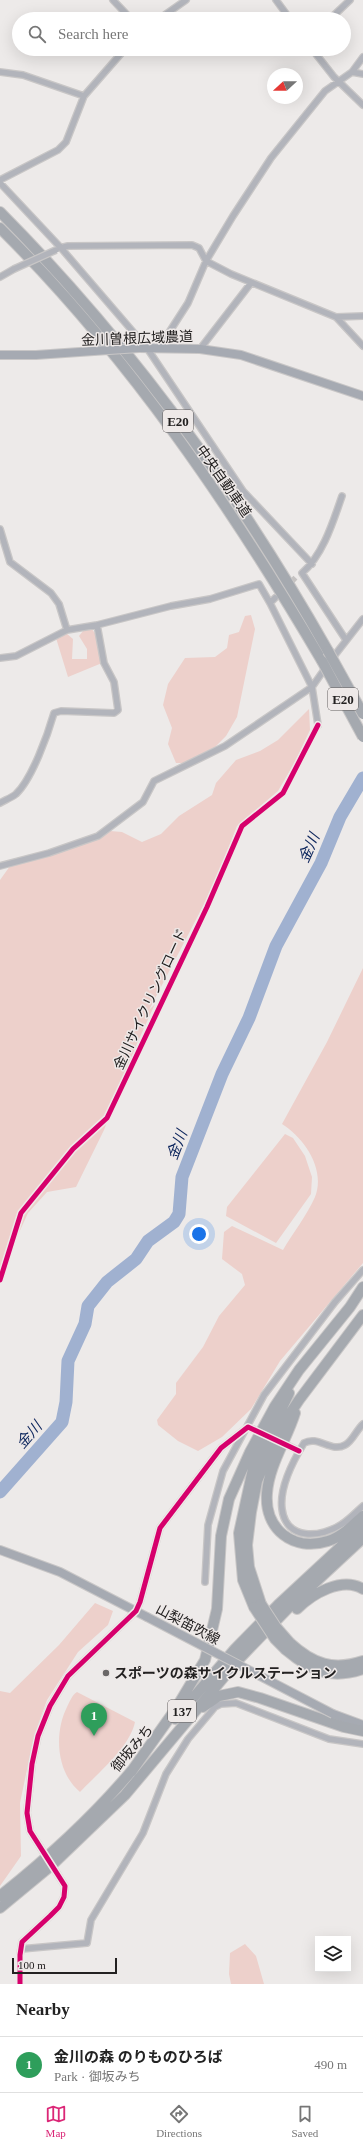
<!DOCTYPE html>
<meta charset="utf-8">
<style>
:root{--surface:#fff;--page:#f6f6f6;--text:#222;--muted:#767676;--line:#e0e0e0;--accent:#db2777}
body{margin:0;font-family:"Times New Roman","Noto Sans JP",serif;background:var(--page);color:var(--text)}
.controls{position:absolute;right:12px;bottom:12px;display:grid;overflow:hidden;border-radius:0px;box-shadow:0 4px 16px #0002}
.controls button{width:36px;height:36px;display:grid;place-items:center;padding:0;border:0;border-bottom:1px solid var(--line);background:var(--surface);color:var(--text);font:20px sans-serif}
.compass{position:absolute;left:267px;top:68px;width:36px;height:36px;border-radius:50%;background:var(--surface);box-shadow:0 4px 16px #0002;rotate:249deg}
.scale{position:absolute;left:12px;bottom:10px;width:105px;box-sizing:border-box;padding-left:4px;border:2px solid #232121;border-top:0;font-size:11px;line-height:14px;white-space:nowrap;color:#232121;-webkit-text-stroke:3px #eee9e8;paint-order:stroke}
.you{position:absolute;left:199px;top:1234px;width:14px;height:14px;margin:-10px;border:3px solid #fff;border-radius:50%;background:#1a73e8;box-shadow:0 0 0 6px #1a73e833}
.badge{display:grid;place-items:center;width:26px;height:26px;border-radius:50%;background:var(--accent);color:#fff;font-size:13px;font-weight:700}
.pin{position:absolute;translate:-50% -33px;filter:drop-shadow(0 1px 2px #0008)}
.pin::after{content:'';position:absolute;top:21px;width:14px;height:12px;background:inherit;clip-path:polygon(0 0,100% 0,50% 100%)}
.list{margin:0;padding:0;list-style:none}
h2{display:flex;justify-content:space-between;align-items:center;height:52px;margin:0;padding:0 16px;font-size:17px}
h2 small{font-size:13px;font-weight:400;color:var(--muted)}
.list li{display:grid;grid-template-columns:26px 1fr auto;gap:12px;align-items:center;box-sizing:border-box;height:56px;padding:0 16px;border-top:1px solid var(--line)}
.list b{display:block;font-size:15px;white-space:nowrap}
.list p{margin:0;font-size:13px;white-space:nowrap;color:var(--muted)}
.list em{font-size:13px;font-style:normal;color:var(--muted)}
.icon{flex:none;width:22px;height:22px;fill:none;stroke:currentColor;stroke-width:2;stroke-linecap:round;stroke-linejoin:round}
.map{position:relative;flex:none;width:363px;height:1984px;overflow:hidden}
.search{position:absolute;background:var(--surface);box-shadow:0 4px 16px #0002;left:12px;right:12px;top:12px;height:44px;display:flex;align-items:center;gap:10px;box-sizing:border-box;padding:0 14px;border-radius:22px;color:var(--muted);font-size:15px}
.sheet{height:108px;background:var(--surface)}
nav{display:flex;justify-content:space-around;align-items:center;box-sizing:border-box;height:56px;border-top:1px solid var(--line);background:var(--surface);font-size:11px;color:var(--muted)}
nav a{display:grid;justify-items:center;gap:2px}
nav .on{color:var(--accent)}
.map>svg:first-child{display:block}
.green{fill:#edd0cb}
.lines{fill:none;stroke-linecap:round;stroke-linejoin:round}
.river{stroke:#a0b1d0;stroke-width:13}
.street-tunnel{stroke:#c5c2c1;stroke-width:5.5;stroke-dasharray:5.5 3;stroke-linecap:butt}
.street-casing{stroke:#c8c6c6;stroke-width:8}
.secondary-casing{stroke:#c8c6c6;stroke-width:10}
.highway-casing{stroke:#c8c6c6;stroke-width:12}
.street{stroke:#b2b4bb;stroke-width:5.5}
.secondary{stroke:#a6aab2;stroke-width:8}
.highway{stroke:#a5a9af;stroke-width:10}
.street-bridge-casing{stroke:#c8c6c6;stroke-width:8;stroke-linecap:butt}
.secondary-bridge-casing{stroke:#c8c6c6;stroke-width:10;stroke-linecap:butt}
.highway-bridge-casing{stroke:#c8c6c6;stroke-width:12;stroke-linecap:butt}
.street-bridge{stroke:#b2b4bb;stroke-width:5.5}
.secondary-bridge{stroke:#a6aab2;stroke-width:8}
.highway-bridge{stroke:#a5a9af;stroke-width:10}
.cycleway-casing{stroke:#eee9e8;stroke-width:8}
.cycleway{stroke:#d6006c;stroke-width:5}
.poi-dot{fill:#6a6767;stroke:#eee9e8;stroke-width:1.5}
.labels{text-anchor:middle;stroke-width:3;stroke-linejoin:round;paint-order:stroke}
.shield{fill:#eee9e8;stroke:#605d5d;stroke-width:1}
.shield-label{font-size:13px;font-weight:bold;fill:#232121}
.street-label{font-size:14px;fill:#232121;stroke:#eee9e8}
.poi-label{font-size:14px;font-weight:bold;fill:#232121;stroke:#eee9e8;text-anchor:start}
.water-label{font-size:15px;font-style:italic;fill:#0b255c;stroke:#eee9e8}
</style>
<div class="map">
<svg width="363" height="1984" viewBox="0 0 363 1984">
<rect width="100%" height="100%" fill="#edeae9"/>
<path class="green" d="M251,615L255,629L237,717L226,736L215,747L183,763H176L168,744L172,728L163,705L168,684L185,658L215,657L227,648L229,635L239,632L245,616Z
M92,629L96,635L102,663L68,677L56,638L66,633L73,639L72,659H87V649L79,636L83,631Z
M309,709L310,730L295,762L278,791L237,826L215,883L149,1010L155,1004L135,1048L104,1130L76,1187L47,1192L28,1213L0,1274V880L10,866L43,851L62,852L110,831L122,832L142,842L161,834L179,816L212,795L216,783L236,760L260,751L278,740Z
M363,968V1263L280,1361L251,1409L222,1437L198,1451L178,1441L158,1425L157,1420L176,1394V1383L203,1347L219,1316L245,1285L242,1274L222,1259L224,1232L232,1226L283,1250C293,1233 307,1215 315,1197C326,1169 304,1138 282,1124L327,1042Z
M285,1134L293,1138L305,1156L312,1177L311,1194L276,1243L226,1216L227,1207Z
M95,1603L113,1611L108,1625L78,1652L47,1700L34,1736L20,1803L21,1856L0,1886V1691L10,1693L59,1645Z
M77,1692L135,1722C130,1747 97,1774 80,1792C56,1772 54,1733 67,1707C70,1701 72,1695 77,1692Z
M245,1944L256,1956L264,1984H231L229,1974L230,1953Z"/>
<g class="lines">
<path class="river" d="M0,1492L62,1422L66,1402L68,1361L85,1324L88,1306L107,1282L136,1259L148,1241L174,1222L179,1214L182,1177L222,1074L249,1018L276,946L321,863L340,817L363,778"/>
<path class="street-tunnel" d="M280,594L296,577"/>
<g class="street-casing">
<path id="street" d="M113,0L131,19
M276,0L290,19
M159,19L186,0
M330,19L350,0
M312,49L334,77L363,105
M0,72L23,75L84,96
M352,72L363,74
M0,180L58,150L66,142L84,96L125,49
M0,183L61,248L147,348L243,491L312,564
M60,248L68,246L192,245L199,248L206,261L231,274L336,317L363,346
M0,277L14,269
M336,317L363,316
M159,348L188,303L206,261L233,216L271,158L325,91L352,72L363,57
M200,349L251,283
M342,496C333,522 323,555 302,573L346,640
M0,529L10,562L51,593L59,604L67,630
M270,603L275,598
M0,658L16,656L67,630L97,625L171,606L210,599L259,584L270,603L312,687L318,725
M331,660L363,619
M0,803C5,800 11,798 16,794C32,779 48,734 54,713L61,711L114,713L118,710L114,682L104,663L97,625
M0,866L49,853L98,836L143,802L154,781L225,746L312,687L326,667
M363,1424C357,1429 352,1442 345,1445C331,1453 318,1435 304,1443C293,1461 279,1487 282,1509C286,1541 321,1538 342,1524C350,1519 356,1512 363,1506
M287,1445L299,1451
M205,1582L208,1525L223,1471L264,1395L335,1302L363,1270
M21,1949L87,1943L91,1920L143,1833L166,1774L188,1739L215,1707L221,1704L236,1703L329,1739L363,1744
M20,1984V1955L22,1942L50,1916L59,1907L64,1897L65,1886L30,1831L27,1813L32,1764L38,1736L50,1706L68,1676L136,1611L140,1602L160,1528L221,1448L248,1427L253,1429"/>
</g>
<g class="secondary-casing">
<path id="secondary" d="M139,348L200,349L241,355L363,396
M0,355H36L94,351
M0,1550L60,1572L147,1617
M333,1714L363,1725"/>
</g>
<g class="highway-casing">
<path id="highway" d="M0,212C129,342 238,492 328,651
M0,228C128,355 231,506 322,661
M295,1413C287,1439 269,1465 267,1493C264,1529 293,1552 328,1541C342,1537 353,1525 363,1516
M261,1604L249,1567L247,1545L251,1512L257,1481L279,1430L299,1400L363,1315
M254,1607L243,1580L239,1533L253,1469L289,1393
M297,1609C312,1594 342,1576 363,1589
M290,1643C313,1664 333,1671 363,1661
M286,1650C311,1671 331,1680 363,1669
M203,1707L219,1696L238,1692L260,1698L344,1727L363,1731
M175,1719L235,1649L278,1605L363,1526
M131,1772L175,1710L205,1660L217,1609L221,1536L229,1499L250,1452L275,1406L299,1370L350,1307L363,1287
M0,1896C49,1857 94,1816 134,1768
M0,1908L52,1865L125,1795L239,1659L294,1602L363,1538"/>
</g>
<use href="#street" class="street"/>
<use href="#secondary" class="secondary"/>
<use href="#highway" class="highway"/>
<g class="street-bridge-casing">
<path id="street-bridge" d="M14,269L56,250"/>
</g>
<g class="secondary-bridge-casing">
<path id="secondary-bridge" d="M94,351L139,348
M147,1617L333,1714"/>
</g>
<g class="highway-bridge-casing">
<path id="highway-bridge" d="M328,651L363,714
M322,661L363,737
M261,1604L276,1627L290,1643
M254,1607L275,1639L286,1650"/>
</g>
<use href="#street-bridge" class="street-bridge"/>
<use href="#secondary-bridge" class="secondary-bridge"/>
<use href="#highway-bridge" class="highway-bridge"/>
<g class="cycleway-casing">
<path id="cycleway" d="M0,1280L21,1213L73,1149L107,1118L207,907L242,826L283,793L318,725
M20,1984V1955L22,1942L50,1916L59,1907L64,1897L65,1886L30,1831L27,1813L32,1764L38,1736L50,1706L68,1676L136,1611L140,1602L160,1528L221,1448L248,1427L299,1451"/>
</g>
<use href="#cycleway" class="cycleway"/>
</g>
<circle class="poi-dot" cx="106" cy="1673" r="4"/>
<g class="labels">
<g class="shield">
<rect x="163" y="410" width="30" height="22" rx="3"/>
<rect x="328" y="688" width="30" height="22" rx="3"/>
<rect x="168" y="1700" width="28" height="22" rx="3"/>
</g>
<g class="shield-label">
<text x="178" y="426">E20</text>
<text x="343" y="704">E20</text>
<text x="182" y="1716">137</text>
</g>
<g class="street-label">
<text transform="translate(137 338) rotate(-2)" y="5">金川曽根広域農道</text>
<text transform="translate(224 481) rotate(55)" y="5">中央自動車道</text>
<text transform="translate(150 999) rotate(-65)" y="5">金川サイクリングロード</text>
<text transform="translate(188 1624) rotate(28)" y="5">山梨笛吹線</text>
<text transform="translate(132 1748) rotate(-50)" y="5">御坂みち</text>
</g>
<g class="poi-label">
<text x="114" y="1678">スポーツの森サイクルステーション</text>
</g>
<g class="water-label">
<text transform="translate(309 848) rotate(-66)" y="5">金川</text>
<text transform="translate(177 1145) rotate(-69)" y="5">金川</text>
<text transform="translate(29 1435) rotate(-49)" y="5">金川</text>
</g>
</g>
</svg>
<div class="controls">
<button><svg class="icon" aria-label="layers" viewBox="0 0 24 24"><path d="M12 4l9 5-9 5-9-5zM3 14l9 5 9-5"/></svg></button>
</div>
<svg class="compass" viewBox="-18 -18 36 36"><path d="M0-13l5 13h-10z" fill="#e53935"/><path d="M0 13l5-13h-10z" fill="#767676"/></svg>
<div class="scale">100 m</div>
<div class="you"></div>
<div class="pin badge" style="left:94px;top:1736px;background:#2e9e5b">1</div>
<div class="search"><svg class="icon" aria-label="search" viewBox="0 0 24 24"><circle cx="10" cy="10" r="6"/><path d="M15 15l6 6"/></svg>Search here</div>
</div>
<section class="sheet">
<h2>Nearby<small></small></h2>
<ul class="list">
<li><span class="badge" style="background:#2e9e5b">1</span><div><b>金川の森 のりものひろば</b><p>Park · 御坂みち</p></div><em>490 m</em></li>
</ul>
</section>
<nav>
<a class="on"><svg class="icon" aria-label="map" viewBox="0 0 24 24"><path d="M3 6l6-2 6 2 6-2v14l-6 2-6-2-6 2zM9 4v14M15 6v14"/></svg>Map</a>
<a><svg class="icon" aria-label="directions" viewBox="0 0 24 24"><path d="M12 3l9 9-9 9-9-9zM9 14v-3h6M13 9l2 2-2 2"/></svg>Directions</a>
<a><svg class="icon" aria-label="saved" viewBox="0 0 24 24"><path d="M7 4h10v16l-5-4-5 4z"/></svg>Saved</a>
</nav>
